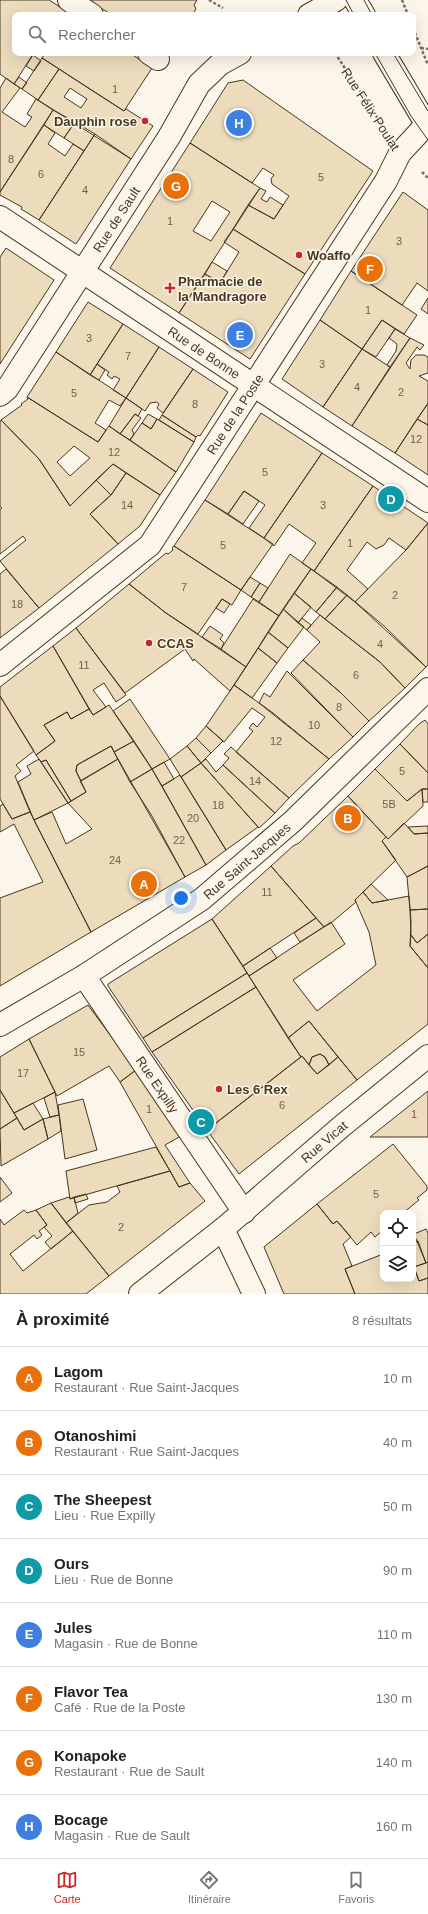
<!DOCTYPE html>
<html lang="fr">
<meta charset="utf-8">
<style>
:root{--surface:#fff;--page:#f6f6f6;--text:#222;--muted:#767676;--line:#e0e0e0;--accent:#c62828}
body{margin:0;font-family:Helvetica,sans-serif;background:var(--page);color:var(--text)}
.controls{position:absolute;right:12px;bottom:12px;display:grid;overflow:hidden;border-radius:8px;box-shadow:0 4px 16px #0002}
.controls button{width:36px;height:36px;display:grid;place-items:center;padding:0;border:0;border-bottom:1px solid var(--line);background:var(--surface);color:var(--text);font:20px sans-serif}
.you{position:absolute;left:181px;top:898px;width:14px;height:14px;margin:-10px;border:3px solid #fff;border-radius:50%;background:#1a73e8;box-shadow:0 0 0 6px #1a73e833}
.badge{display:grid;place-items:center;width:26px;height:26px;border-radius:50%;background:var(--accent);color:#fff;font-size:13px;font-weight:700}
.pin{position:absolute;translate:-50% -50%;border:2px solid #fff;box-shadow:0 1px 4px #0006}
.list{margin:0;padding:0;list-style:none}
h2{display:flex;justify-content:space-between;align-items:center;height:52px;margin:0;padding:0 16px;font-size:17px}
h2 small{font-size:13px;font-weight:400;color:var(--muted)}
.list li{display:grid;grid-template-columns:26px 1fr auto;gap:12px;align-items:center;box-sizing:border-box;height:64px;padding:0 16px;border-top:1px solid var(--line)}
.list b{display:block;font-size:15px;white-space:nowrap}
.list p{margin:0;font-size:13px;white-space:nowrap;color:var(--muted)}
.list em{font-size:13px;font-style:normal;color:var(--muted)}
.icon{flex:none;width:22px;height:22px;fill:none;stroke:currentColor;stroke-width:2;stroke-linecap:round;stroke-linejoin:round}
.map{position:relative;flex:none;width:428px;height:1294px;overflow:hidden}
.search{position:absolute;background:var(--surface);box-shadow:0 4px 16px #0002;left:12px;right:12px;top:12px;height:44px;display:flex;align-items:center;gap:10px;box-sizing:border-box;padding:0 14px;border-radius:8px;color:var(--muted);font-size:15px}
.sheet{height:564px;background:var(--surface)}
nav{display:flex;justify-content:space-around;align-items:center;box-sizing:border-box;height:56px;border-top:1px solid var(--line);background:var(--surface);font-size:11px;color:var(--muted)}
nav a{display:grid;justify-items:center;gap:2px}
nav .on{color:var(--accent)}
.map>svg:first-child{display:block}
.building{fill:#ecdcbc;stroke:#4a3520;fill-rule:evenodd}
.lines{fill:none;stroke-linecap:round;stroke-linejoin:round}
.street-casing{stroke:#4a3520;stroke-width:24}
.path{stroke:#7f6f5c;stroke-width:2.5;stroke-dasharray:3 2;stroke-linecap:butt}
.street{stroke:#fbf6e9;stroke-width:22}
.tram{stroke:#4a3520;stroke-width:1}
.poi-dot{fill:#c62828;stroke:#fbf6e9;stroke-width:1.5}
.labels{text-anchor:middle;stroke-width:3;stroke-linejoin:round;paint-order:stroke}
.number-label{font-size:11px;fill:#725f47}
.street-label{font-size:13px;fill:#4a3520;stroke:#fbf6e9}
.poi-label{font-size:13px;font-weight:bold;fill:#4a3520;stroke:#fbf6e9;text-anchor:start}
</style>
<div class="map">
<svg width="428" height="1294" viewBox="0 0 428 1294">
<rect width="100%" height="100%" fill="#fbf6e9"/>
<path class="building" d="M0,0H49L71,14L15,15V53L33,54L14,84L0,74Z
M88,0H197L194,5L196,9L192,15H112Z
M45,53H130L152,68L124,111L42,58Z
M33,55L41,61L34,71L26,66Z
M42,58L59,69L38,100L22,89Z
M59,69L124,111L126,109L153,126L131,159L38,100ZM70,88L87,99L81,108L64,97Z
M19,77L27,83L22,89L14,84Z
M6,78L20,88L2,112L25,127L32,117L27,114L36,99L53,110L0,192V88Z
M243,80L373,171L305,274L233,229L248,205L274,219L289,196L272,184L271,179L274,175L263,168L252,183L190,143L228,83Z
M53,110L75,122L64,138L44,125Z
M75,122L95,134L84,151L64,138Z
M44,125L55,133L48,144L65,156L73,144L84,151L39,220L21,209L22,207L0,195V192Z
M95,134L131,159L76,244L39,220Z
M190,143L260,188L179,313L110,268ZM212,201L230,212L211,241L193,231Z
M260,188L266,191L261,199L267,202L270,197L283,205L274,219L248,205Z
M403,192L428,210V291L417,283L402,305L351,271Z
M233,229L305,274L250,359L179,313L205,274L220,283L239,252L224,242Z
M6,248L54,280L0,364V257Z
M212,262L227,271L220,283L205,274Z
M351,271L417,315L404,334L382,320L362,349L320,320Z
M428,298V314L421,309Z
M88,302L123,324L90,375L56,352Z
M320,320L362,349L323,407L282,379Z
M382,320L395,329L376,357L362,349Z
M123,324L159,347L126,398L113,390L120,379L114,376L112,379L107,375L109,372L97,364Z
M395,329L410,338L390,367L387,365L396,351L397,344L389,338Z
M410,338L424,345L420,350L417,347L406,363L410,369L411,360L416,355H424L428,357V373L419,376L428,381V403L395,453L352,426Z
M159,347L193,369L163,413L157,408L159,404L157,402L150,403L145,411L126,398Z
M362,349L390,367L352,426L323,407Z
M56,352L126,398L120,406L109,400L95,423L106,430L98,442L27,397Z
M97,364L105,370L99,380L90,375Z
M193,369L228,392L200,436L198,435L196,437L162,415Z
M27,397L98,442L109,426L176,472L160,495L113,464L70,506L39,459L1,420L22,405L21,404L28,399ZM74,446L90,458L70,476L57,462Z
M126,398L142,409L138,416L135,414L120,434L109,426Z
M427,405H428V425L417,419Z
M261,413L322,453L264,538L249,528L265,505L244,491L228,514L205,500Z
M135,414L141,418L132,430L134,434L130,440L120,434Z
M148,414L157,419L151,429L142,423Z
M162,415L196,437L194,442L159,420Z
M157,419L194,442L176,472L130,440L142,423L151,429Z
M417,419L428,425V475L395,453Z
M1,420L39,459L70,506L96,480L111,495L90,514L118,544L39,608L0,561L26,540L23,536L0,554V509L2,508L0,506V422Z
M322,453L373,486L314,571L302,563L316,543L289,524L274,546L264,538Z
M113,464L126,473L111,495L96,480Z
M126,473L160,495L140,526L118,544L90,514L111,495Z
M373,486L428,523L406,550L389,538L384,545L376,549L367,542L347,570L368,589L355,602L314,571Z
M244,491L259,501L243,524L228,514Z
M205,500L273,544L241,590L174,546Z
M428,523V665L426,667L355,602L406,550Z
M174,546L241,590L232,605L222,599L198,634L166,613L129,584L166,553L168,554L173,550L172,548Z
M290,554L311,569L279,616L259,602Z
M6,569L39,608L0,638V574Z
M311,569L337,587L316,612L294,593Z
M250,577L260,583L251,597L241,590Z
M260,583L268,588L259,602L251,597Z
M129,584L166,613L246,667L230,691L194,659L193,661L185,649L125,693L76,628Z
M337,587L347,595L325,619L316,612Z
M294,593L311,607L298,623L283,609Z
M347,595L384,626L426,667L405,688L380,662L325,619Z
M222,599L230,604L224,613L216,608Z
M253,599L279,616L246,667L221,649Z
M283,609L304,627L288,648L268,632Z
M320,615L380,662L405,688L369,721L341,693L303,660L320,642L307,630Z
M302,618L311,625L307,630L298,623Z
M210,626L223,635L220,639L224,643L221,649L202,637Z
M76,628L126,695L116,702L104,683L93,690L106,707L93,715L53,646Z
M268,632L288,648L277,663L258,648Z
M53,646L89,709L71,719L67,712L44,725L55,741L36,755L0,696V687Z
M258,648L277,663L252,698L234,685Z
M303,660L341,693L369,721L353,737L291,673Z
M287,671L353,737L329,759L259,703L264,693L270,697Z
M234,685L273,713L329,759L289,798L236,752L253,731L249,728L253,723L257,727L265,717L252,708L224,742L206,726Z
M0,696L34,751L16,765L21,771L15,776L30,812L12,819L0,799Z
M130,699L170,759L152,769L113,711Z
M109,705L134,741L114,752L111,746L77,765L76,771L86,792L71,801L46,760L41,762L36,755L55,741L44,725L67,712L71,719L89,709L93,715Z
M425,720L428,724V773L400,744L419,724Z
M206,726L223,741L211,753L196,738Z
M196,738L211,753L201,763L187,746Z
M134,741L152,769L130,782L114,752Z
M400,744L428,773V789H422L407,801L375,769Z
M111,746L118,759L81,781L76,771L77,765Z
M187,746L201,763L181,777L170,759Z
M231,747L289,798L275,813L223,765L229,758L224,754Z
M39,759L68,803L34,820L18,782L31,774L27,766Z
M118,759L185,877L91,932L34,820L52,812L66,844L92,829L68,803L86,792L80,781Z
M206,759L216,772L223,765L275,813L271,817L259,828L201,763Z
M46,760L71,801L68,803L41,762Z
M164,762L174,779L162,786L152,769Z
M201,763L258,827L226,850L181,777Z
M152,769L206,865L185,877L152,816L130,782Z
M375,769L407,801L422,789L423,806L388,839L348,796Z
M180,775L226,850L206,865L162,786Z
M422,789H428V802H423Z
M348,796L386,837L382,841L396,860L355,900L356,902L331,923L324,927L271,866L293,846L299,843Z
M3,804L12,819L30,812L91,932L0,986V898L43,882L14,824L0,832V806Z
M404,823L414,834L428,833V866L407,877L382,841L386,837L388,839Z
M428,826V833L414,834L408,827Z
M271,866L316,918L243,966L212,919Z
M428,866V909L410,910L407,877Z
M371,884L388,900L372,903L363,892Z
M363,892L372,903L409,896L411,921L410,946L428,968V1024L357,1080L309,1021L288,1038L249,976L331,922L345,944L293,980L317,1011L376,965L369,932L355,900Z
M428,909V934L417,943L411,935L410,910Z
M316,918L324,927L300,942L294,933Z
M212,919L247,973L143,1038L108,986V984Z
M428,934V968L410,946L411,935L417,943Z
M270,948L277,958L249,976L243,966Z
M247,973L256,987L152,1052L143,1038Z
M256,987L301,1057L207,1130L152,1052Z
M88,1005L136,1070L120,1082L109,1066L57,1096L29,1039Z
M309,1021L338,1057L329,1065L325,1057L320,1054L312,1057L309,1065L302,1056L301,1057L288,1038Z
M29,1039L55,1092L14,1113L0,1090V1057Z
M320,1054L325,1057L329,1065L317,1074L309,1065L312,1057Z
M302,1056L317,1074L338,1057L357,1080L239,1174L207,1130Z
M136,1070L181,1136L165,1145L190,1183L179,1187L120,1082Z
M0,1090L17,1118L0,1129Z
M428,1091V1137H370Z
M55,1092L59,1115L50,1117L44,1098Z
M83,1099L97,1150L65,1159L58,1105Z
M33,1103L43,1119L24,1130L14,1113Z
M59,1115L61,1131L48,1139L43,1119Z
M17,1118L24,1130L43,1119L48,1139L1,1166L0,1129Z
M393,1144L427,1186V1190L417,1198L419,1200L403,1213H383V1230L375,1237L371,1232L357,1245L337,1221L333,1224L317,1204Z
M156,1147L170,1171L70,1199L66,1171Z
M170,1171L179,1187L190,1183L205,1201L109,1276L66,1223L89,1205L107,1202L120,1192L117,1186Z
M0,1177L12,1193L0,1202Z
M86,1194L88,1199L75,1203L74,1197Z
M69,1197L70,1199L74,1197L78,1213L66,1223L51,1203Z
M51,1203L73,1231L51,1249L45,1242L52,1236L44,1227L47,1225L36,1210Z
M317,1204L333,1224L337,1221L351,1237L343,1244L352,1266L345,1269L355,1294H284L264,1247Z
M24,1210L27,1213L36,1210L47,1225L39,1231L42,1235L37,1239L34,1235L10,1254L23,1271L73,1231L109,1276L86,1294H0V1219L4,1225Z
M426,1229L428,1233V1262L426,1263L414,1234Z
M418,1241L426,1263L414,1267L419,1281L428,1278V1294H355L345,1269L383,1254V1279H413V1243Z
M428,1262V1278L419,1281L414,1267Z"/>
<g class="lines">
<g class="street-casing">
<g id="street">
<path d="M69,0L92,15"/>
<path d="M355,0L364,15"/>
<path d="M309,15L336,0"/>
<path d="M149,53L158,59"/>
<path d="M384,53L428,127"/>
<path id="s1" d="M0,217L428,501"/>
<path id="s2" d="M0,395L7,389L169,137L199,84L220,64L240,53"/>
<path id="s3" d="M0,665L150,545L386,181L400,153L426,125"/>
<path id="s4" d="M84,976L244,1212"/>
<path id="s5" d="M0,1025L84,976L202,899L293,821L428,689"/>
<path d="M223,1229L254,1294"/>
<path id="s6" d="M140,1294L223,1229L342,1126L428,1056"/>
</g>
</g>
<path class="path" d="M209,0L223,8
M402,0L408,15
M413,28L428,65
M421,48L428,49
M335,53L384,128
M422,172L428,178"/>
<use href="#street" class="street"/>
<path class="tram" d="M346,0L354,15
M364,0L372,15
M375,53L411,116L428,140
M393,53L428,111"/>
</g>
<g class="poi-dot">
<circle cx="145" cy="121" r="4"/>
<circle cx="299" cy="255" r="4"/>
<path d="M168 282h4v4h4v4h-4v4h-4v-4h-4v-4h4z"/>
<circle cx="149" cy="643" r="4"/>
<circle cx="219" cy="1089" r="4"/>
</g>
<g class="labels">
<g class="number-label">
<text x="115" y="93">1</text>
<text x="11" y="163">8</text>
<text x="41" y="178">6</text>
<text x="321" y="181">5</text>
<text x="85" y="194">4</text>
<text x="170" y="225">1</text>
<text x="399" y="245">3</text>
<text x="368" y="314">1</text>
<text x="89" y="342">3</text>
<text x="128" y="360">7</text>
<text x="322" y="368">3</text>
<text x="357" y="391">4</text>
<text x="401" y="396">2</text>
<text x="74" y="397">5</text>
<text x="195" y="408">8</text>
<text x="416" y="443">12</text>
<text x="114" y="456">12</text>
<text x="265" y="476">5</text>
<text x="127" y="509">14</text>
<text x="323" y="509">3</text>
<text x="350" y="547">1</text>
<text x="223" y="549">5</text>
<text x="184" y="591">7</text>
<text x="395" y="599">2</text>
<text x="17" y="608">18</text>
<text x="380" y="648">4</text>
<text x="84" y="669">11</text>
<text x="356" y="679">6</text>
<text x="339" y="711">8</text>
<text x="314" y="729">10</text>
<text x="276" y="745">12</text>
<text x="402" y="775">5</text>
<text x="255" y="785">14</text>
<text x="389" y="808">5B</text>
<text x="218" y="809">18</text>
<text x="193" y="822">20</text>
<text x="179" y="844">22</text>
<text x="115" y="864">24</text>
<text x="267" y="896">11</text>
<text x="79" y="1056">15</text>
<text x="23" y="1077">17</text>
<text x="282" y="1109">6</text>
<text x="149" y="1113">1</text>
<text x="414" y="1118">1</text>
<text x="376" y="1198">5</text>
<text x="121" y="1231">2</text>
</g>
<g class="street-label">
<text transform="translate(371 109) rotate(57)" y="5">Rue Félix Poulat</text>
<text dy="5" stroke="none"><textPath href="#s2" startOffset="211">Rue de Sault</textPath></text>
<text dy="5" stroke="none"><textPath href="#s1" startOffset="245">Rue de Bonne</textPath></text>
<text dy="5" stroke="none"><textPath href="#s3" startOffset="348">Rue de la Poste</textPath></text>
<text dy="5" stroke="none"><textPath href="#s5" startOffset="297">Rue Saint-Jacques</textPath></text>
<text dy="5" stroke="none"><textPath href="#s4" startOffset="131">Rue Expilly</textPath></text>
<text dy="5" stroke="none"><textPath href="#s6" startOffset="239">Rue Vicat</textPath></text>
</g>
<g class="poi-label">
<text x="137" y="126" text-anchor="end">Dauphin rose</text>
<text x="307" y="260">Woaffo</text>
<text x="178" y="286">Pharmacie de<tspan x="178" dy="15">la Mandragore</tspan></text>
<text x="157" y="648">CCAS</text>
<text x="227" y="1094">Les 6 Rex</text>
</g>
</g>
</svg>
<div class="controls">
<button><svg class="icon" aria-label="locate" viewBox="0 0 24 24"><circle cx="12" cy="12" r="6"/><path d="M12 2v4M12 18v4M2 12h4M18 12h4"/></svg></button>
<button><svg class="icon" aria-label="layers" viewBox="0 0 24 24"><path d="M12 4l9 5-9 5-9-5zM3 14l9 5 9-5"/></svg></button>
</div>
<div class="you"></div>
<div class="pin badge" style="left:144px;top:884px;background:#e8710a">A</div>
<div class="pin badge" style="left:348px;top:818px;background:#e8710a">B</div>
<div class="pin badge" style="left:201px;top:1122px;background:#0f9aa8">C</div>
<div class="pin badge" style="left:391px;top:499px;background:#0f9aa8">D</div>
<div class="pin badge" style="left:240px;top:335px;background:#3f7fe0">E</div>
<div class="pin badge" style="left:370px;top:269px;background:#e8710a">F</div>
<div class="pin badge" style="left:176px;top:186px;background:#e8710a">G</div>
<div class="pin badge" style="left:239px;top:123px;background:#3f7fe0">H</div>
<div class="search"><svg class="icon" aria-label="search" viewBox="0 0 24 24"><circle cx="10" cy="10" r="6"/><path d="M15 15l6 6"/></svg>Rechercher</div>
</div>
<section class="sheet">
<h2>À proximité<small>8 résultats</small></h2>
<ul class="list">
<li><span class="badge" style="background:#e8710a">A</span><div><b>Lagom</b><p>Restaurant · Rue Saint-Jacques</p></div><em>10 m</em></li>
<li><span class="badge" style="background:#e8710a">B</span><div><b>Otanoshimi</b><p>Restaurant · Rue Saint-Jacques</p></div><em>40 m</em></li>
<li><span class="badge" style="background:#0f9aa8">C</span><div><b>The Sheepest</b><p>Lieu · Rue Expilly</p></div><em>50 m</em></li>
<li><span class="badge" style="background:#0f9aa8">D</span><div><b>Ours</b><p>Lieu · Rue de Bonne</p></div><em>90 m</em></li>
<li><span class="badge" style="background:#3f7fe0">E</span><div><b>Jules</b><p>Magasin · Rue de Bonne</p></div><em>110 m</em></li>
<li><span class="badge" style="background:#e8710a">F</span><div><b>Flavor Tea</b><p>Café · Rue de la Poste</p></div><em>130 m</em></li>
<li><span class="badge" style="background:#e8710a">G</span><div><b>Konapoke</b><p>Restaurant · Rue de Sault</p></div><em>140 m</em></li>
<li><span class="badge" style="background:#3f7fe0">H</span><div><b>Bocage</b><p>Magasin · Rue de Sault</p></div><em>160 m</em></li>
</ul>
</section>
<nav>
<a class="on"><svg class="icon" aria-label="map" viewBox="0 0 24 24"><path d="M3 6l6-2 6 2 6-2v14l-6 2-6-2-6 2zM9 4v14M15 6v14"/></svg>Carte</a>
<a><svg class="icon" aria-label="directions" viewBox="0 0 24 24"><path d="M12 3l9 9-9 9-9-9zM9 14v-3h6M13 9l2 2-2 2"/></svg>Itinéraire</a>
<a><svg class="icon" aria-label="saved" viewBox="0 0 24 24"><path d="M7 4h10v16l-5-4-5 4z"/></svg>Favoris</a>
</nav>
